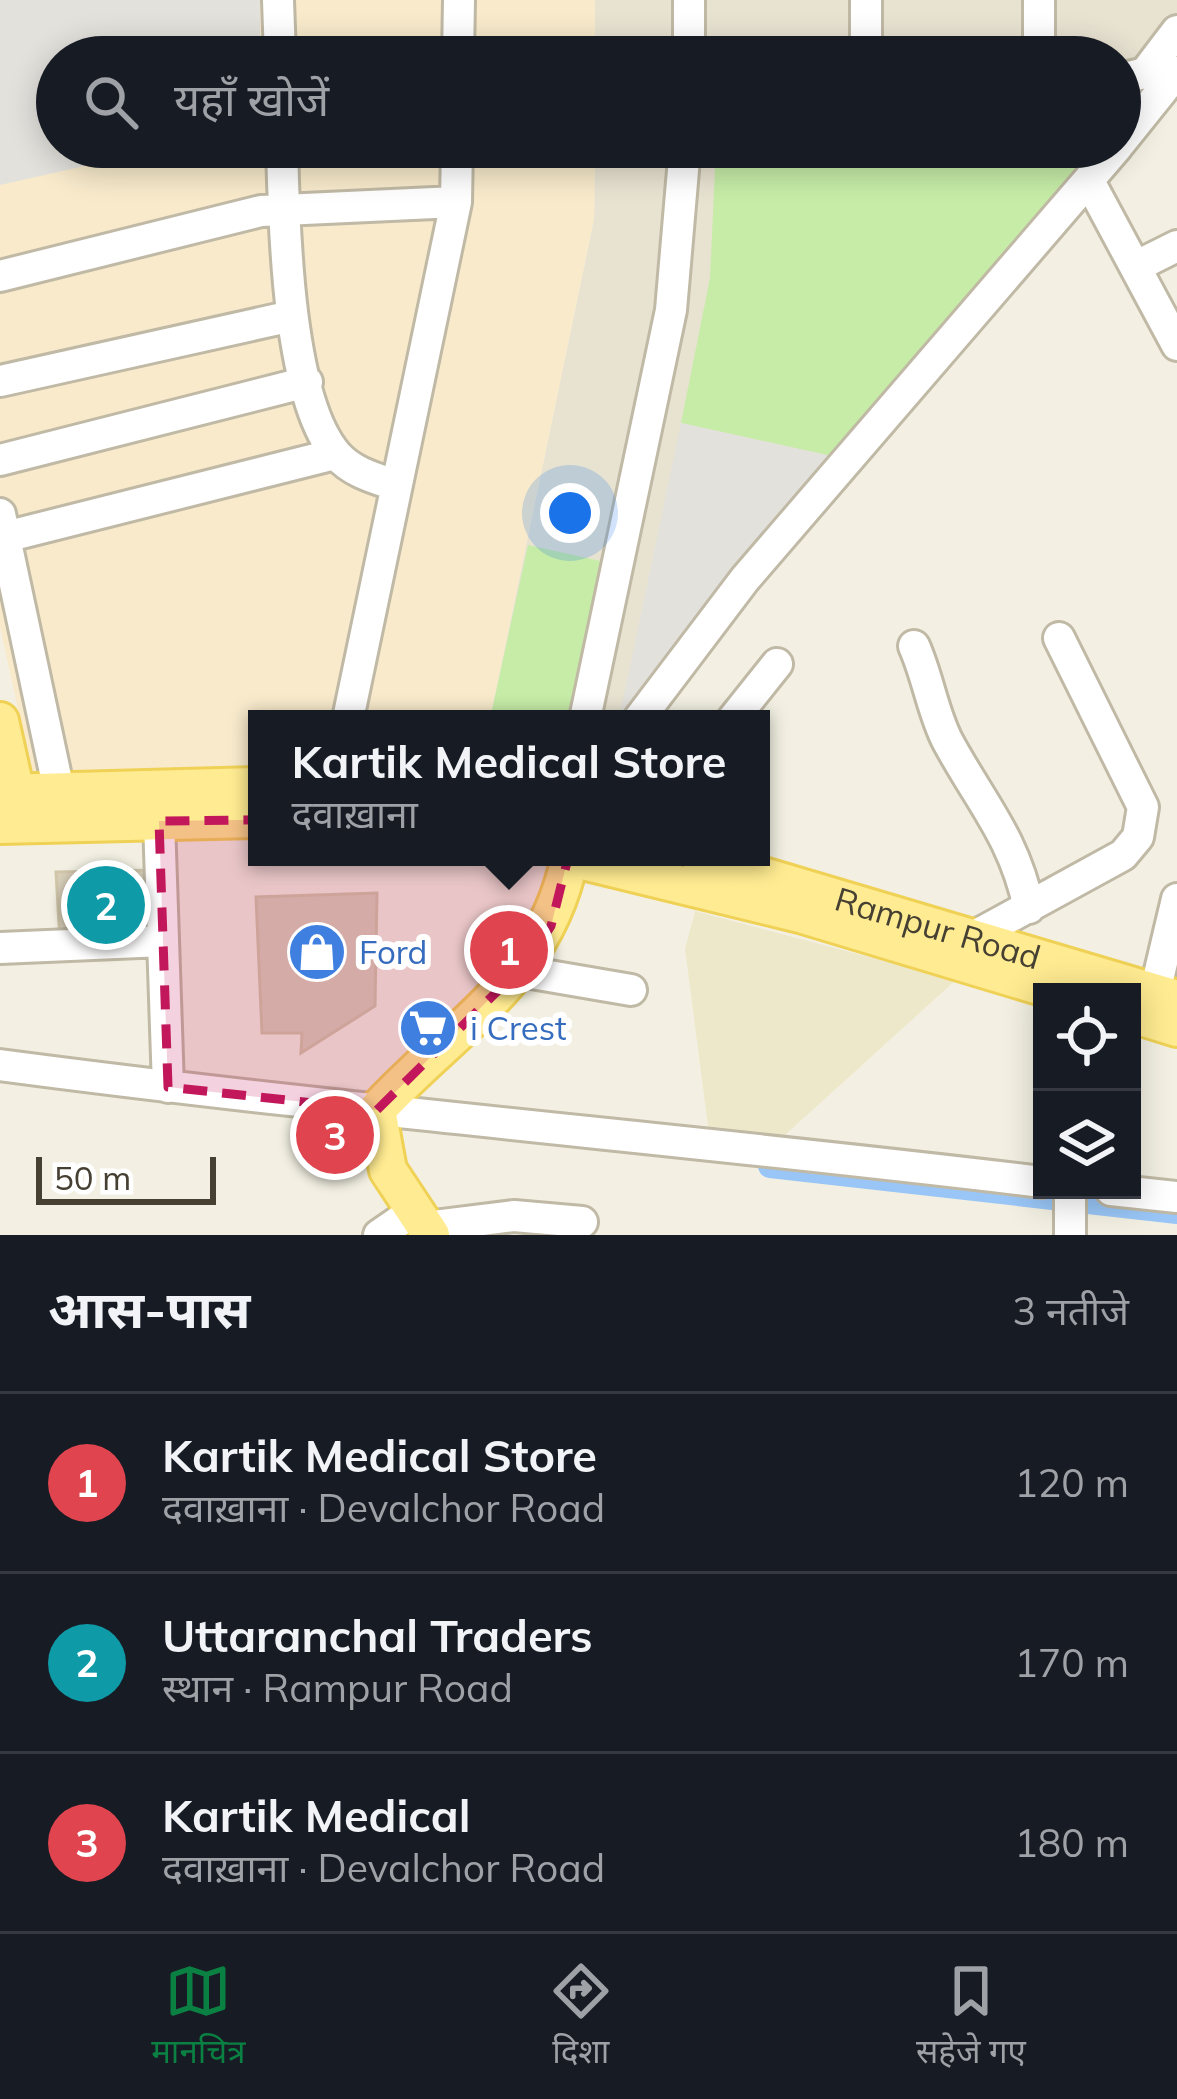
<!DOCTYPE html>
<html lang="hi">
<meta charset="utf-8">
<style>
:root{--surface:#171b24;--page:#242831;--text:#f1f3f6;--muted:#9ea1a6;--line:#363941;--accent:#0b8043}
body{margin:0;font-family:Mulish,"Noto Sans Devanagari",sans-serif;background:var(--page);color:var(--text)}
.controls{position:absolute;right:36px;bottom:36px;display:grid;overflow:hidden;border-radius:0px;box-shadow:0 6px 30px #0003}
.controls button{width:108px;height:108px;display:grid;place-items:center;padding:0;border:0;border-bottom:3px solid var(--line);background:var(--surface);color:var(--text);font:60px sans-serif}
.scale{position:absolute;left:36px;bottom:30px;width:180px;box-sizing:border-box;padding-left:12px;border:6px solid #464033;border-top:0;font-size:33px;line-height:42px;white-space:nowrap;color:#464033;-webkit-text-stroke:9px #fff;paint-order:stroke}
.you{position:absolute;left:570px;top:513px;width:42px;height:42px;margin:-30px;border:9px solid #fff;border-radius:50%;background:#1a73e8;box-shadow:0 0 0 18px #1a73e833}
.badge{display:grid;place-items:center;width:78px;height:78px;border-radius:50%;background:var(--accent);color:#fff;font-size:39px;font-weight:700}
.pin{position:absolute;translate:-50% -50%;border:6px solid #fff;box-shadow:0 3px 12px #0006}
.popup{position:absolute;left:248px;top:710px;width:522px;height:156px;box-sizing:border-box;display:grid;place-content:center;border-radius:0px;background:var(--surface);filter:drop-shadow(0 3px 9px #0005);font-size:39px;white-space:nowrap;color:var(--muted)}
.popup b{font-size:45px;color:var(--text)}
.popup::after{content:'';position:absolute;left:50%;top:100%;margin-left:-24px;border:24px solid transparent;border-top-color:var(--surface)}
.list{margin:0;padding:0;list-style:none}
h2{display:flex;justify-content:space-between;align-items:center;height:156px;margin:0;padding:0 48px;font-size:51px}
h2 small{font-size:39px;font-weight:400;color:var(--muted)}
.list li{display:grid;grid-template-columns:78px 1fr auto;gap:36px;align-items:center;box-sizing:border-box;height:180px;padding:0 48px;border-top:3px solid var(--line)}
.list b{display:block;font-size:45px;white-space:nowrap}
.list p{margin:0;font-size:39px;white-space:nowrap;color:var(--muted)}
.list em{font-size:39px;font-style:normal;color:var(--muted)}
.icon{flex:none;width:66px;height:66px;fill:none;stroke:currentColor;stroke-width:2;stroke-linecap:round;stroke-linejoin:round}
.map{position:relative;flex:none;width:1177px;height:1235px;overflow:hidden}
.search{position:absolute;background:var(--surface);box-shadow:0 6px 30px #0003;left:36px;right:36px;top:36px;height:132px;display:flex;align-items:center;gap:30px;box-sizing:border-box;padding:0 42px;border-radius:66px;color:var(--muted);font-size:45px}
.sheet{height:696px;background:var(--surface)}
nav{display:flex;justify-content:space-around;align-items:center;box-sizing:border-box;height:168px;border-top:3px solid var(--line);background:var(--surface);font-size:33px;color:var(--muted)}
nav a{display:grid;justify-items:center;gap:6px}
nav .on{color:var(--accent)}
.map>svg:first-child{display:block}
.residential{fill:#e8e3d1}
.commercial{fill:#f8eacb}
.education{fill:#eee8cb}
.green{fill:#c6eca7}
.parking{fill:#e3e1dc}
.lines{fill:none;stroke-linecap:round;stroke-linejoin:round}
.canal{stroke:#99c6f7;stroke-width:24}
.building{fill:#d9d0ba;stroke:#d1c6aa;stroke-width:3}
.minor-casing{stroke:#c0b9a5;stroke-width:36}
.major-casing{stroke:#efd156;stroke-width:42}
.minor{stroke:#fff;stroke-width:30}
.major{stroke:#ffeb91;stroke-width:36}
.marked{fill:#c2185b;fill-opacity:0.2;stroke:#c2185b;stroke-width:9;stroke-dasharray:24 15;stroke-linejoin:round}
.labels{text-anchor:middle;stroke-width:12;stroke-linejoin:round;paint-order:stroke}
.street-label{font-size:33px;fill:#464033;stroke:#fff}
.shop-label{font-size:33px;fill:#366cbe;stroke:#fff;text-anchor:start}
</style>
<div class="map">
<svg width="1177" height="1235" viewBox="0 0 1177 1235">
<rect width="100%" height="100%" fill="#f3f0e3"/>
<path class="residential" d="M595,0H1177V53L1120,123V57H595Z
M595,147H1100L626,719H490L594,219Z"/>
<path class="commercial" d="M0,0H595V57H57V147H595L594,219L490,719H257V768L32,774L0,627Z"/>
<path class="education" d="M695,911L956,980L774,1145L709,1134L685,949Z"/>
<path class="green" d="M716,147H1100L836,457L681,423L710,278Z
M528,545L605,562L569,719H490Z"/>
<path class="parking" d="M0,0H260V57H57V147H169L0,185Z
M681,423L836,457L626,719H619Z"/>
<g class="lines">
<path class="canal" d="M770,1166L1177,1212"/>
</g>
<path class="building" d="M153,870V937L60,942L56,872Z
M377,893L375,1006L301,1053L302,1033H262L256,897Z"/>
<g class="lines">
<g class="minor-casing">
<path id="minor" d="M278,0L280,57
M689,0V57
M1039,0V57
M458,57L459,0
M866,57V0
M1120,79L1145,73L1177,31
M1120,143L1177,72
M282,147C284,222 287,398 337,455C352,472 374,478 395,485
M1089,181L1177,345
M1137,266L1177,246
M0,276L261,211L456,202
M0,381L292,316
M0,460L307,382
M0,514L59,791
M5,537L335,454
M914,646C928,677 933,714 948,742C981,803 1014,837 1029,908
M348,719L456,202L457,147
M585,719L671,310L685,147
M639,719L745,579L1117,147
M733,719L777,664
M159,821L168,1087
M975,936L1123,855L1138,837L1143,807L1059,638
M0,948L163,941
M520,971L631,990
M1155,992L1177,899
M0,1065C347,1111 695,1140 1042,1182
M1070,1190V1235
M1111,1190L1177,1197
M426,1227L514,1216L582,1222
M379,1235L414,1211"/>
</g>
<g class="major-casing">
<g id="major">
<path d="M0,721L20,811"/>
<path d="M0,793L257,786"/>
<path d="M0,825L257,819"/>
<path d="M567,857L800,914L1059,992"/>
<path id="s1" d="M699,857L1177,999"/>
<path d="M1132,1014L1177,1028"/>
<path d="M431,1235L388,1170L377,1110C456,1024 545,980 570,857"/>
</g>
</g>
<use href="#minor" class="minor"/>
<use href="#major" class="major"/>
</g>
<path class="marked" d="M332,784L577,822L551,926L528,961L377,1110L168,1087L159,821L331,819Z"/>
<defs>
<g id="shop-disc" transform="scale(3)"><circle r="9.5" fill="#3f7fe0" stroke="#fff"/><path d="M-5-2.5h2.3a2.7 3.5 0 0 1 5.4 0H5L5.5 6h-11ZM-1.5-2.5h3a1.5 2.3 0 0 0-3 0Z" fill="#fff"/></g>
<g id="supermarket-disc" transform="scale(3)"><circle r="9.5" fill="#3f7fe0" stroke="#fff"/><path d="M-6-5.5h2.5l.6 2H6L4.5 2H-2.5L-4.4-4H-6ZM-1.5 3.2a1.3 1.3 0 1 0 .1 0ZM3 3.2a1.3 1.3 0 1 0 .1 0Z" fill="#fff"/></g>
</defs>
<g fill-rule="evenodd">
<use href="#shop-disc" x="317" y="952"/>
<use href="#supermarket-disc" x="428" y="1028"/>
</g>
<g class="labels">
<g class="street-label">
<text dy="12" stroke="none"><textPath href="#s1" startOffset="249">Rampur Road</textPath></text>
</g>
<g class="shop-label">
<text x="359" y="964">Ford</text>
<text x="470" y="1040">i Crest</text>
</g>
</g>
</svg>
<div class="controls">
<button><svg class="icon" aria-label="locate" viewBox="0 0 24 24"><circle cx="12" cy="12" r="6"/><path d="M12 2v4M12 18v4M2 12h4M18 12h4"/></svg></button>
<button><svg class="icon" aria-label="layers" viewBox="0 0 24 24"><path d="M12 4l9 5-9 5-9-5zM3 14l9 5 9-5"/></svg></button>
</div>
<div class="scale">50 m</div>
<div class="you"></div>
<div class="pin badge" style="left:509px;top:950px;background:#e0444e">1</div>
<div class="popup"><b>Kartik Medical Store</b>दवाख़ाना</div>
<div class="pin badge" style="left:106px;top:905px;background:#0f9aa8">2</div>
<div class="pin badge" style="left:335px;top:1135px;background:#e0444e">3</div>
<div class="search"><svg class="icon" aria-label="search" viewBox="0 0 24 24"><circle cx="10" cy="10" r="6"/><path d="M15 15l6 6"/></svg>यहाँ खोजें</div>
</div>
<section class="sheet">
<h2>आस-पास<small>3 नतीजे</small></h2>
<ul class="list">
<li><span class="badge" style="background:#e0444e">1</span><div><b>Kartik Medical Store</b><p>दवाख़ाना · Devalchor Road</p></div><em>120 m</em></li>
<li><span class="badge" style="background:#0f9aa8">2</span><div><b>Uttaranchal Traders</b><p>स्थान · Rampur Road</p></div><em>170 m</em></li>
<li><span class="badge" style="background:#e0444e">3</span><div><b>Kartik Medical</b><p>दवाख़ाना · Devalchor Road</p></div><em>180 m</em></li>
</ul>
</section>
<nav>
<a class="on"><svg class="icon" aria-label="map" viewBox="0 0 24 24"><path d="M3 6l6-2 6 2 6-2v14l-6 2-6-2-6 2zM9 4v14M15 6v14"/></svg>मानचित्र</a>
<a><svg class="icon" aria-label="directions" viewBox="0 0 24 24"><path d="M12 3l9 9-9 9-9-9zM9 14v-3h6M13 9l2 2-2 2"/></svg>दिशा</a>
<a><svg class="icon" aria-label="saved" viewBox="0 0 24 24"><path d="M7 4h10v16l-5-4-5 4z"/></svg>सहेजे गए</a>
</nav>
